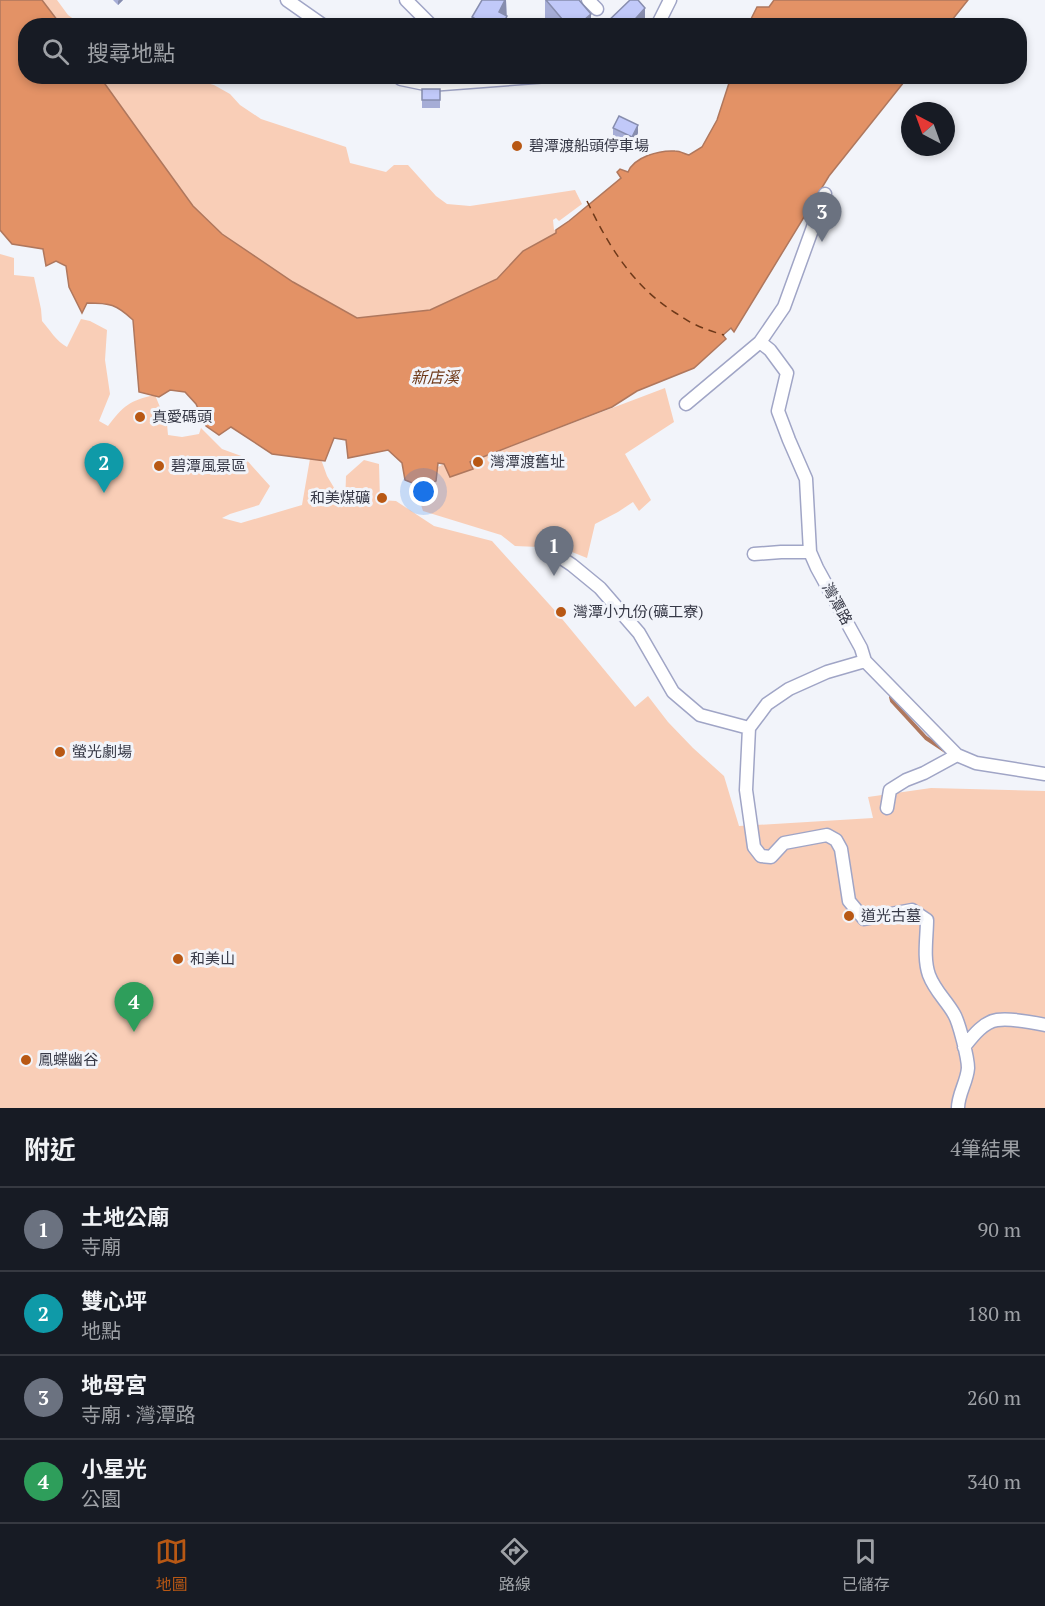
<!DOCTYPE html>
<html lang="zh-TW">
<meta charset="utf-8">
<style>
:root{--surface:#171b24;--page:#20242c;--text:#f1f3f6;--muted:#9ea1a6;--line:#363941;--accent:#b85814}
body{margin:0;font-family:"PT Serif","Noto Sans TC",serif;background:var(--page);color:var(--text)}
.compass{position:absolute;left:901px;top:102px;width:54px;height:54px;border-radius:50%;background:var(--surface);box-shadow:0 3px 9px #0003;rotate:319deg}
.you{position:absolute;left:424px;top:492px;width:21px;height:21px;margin:-15px;border:4px solid #fff;border-radius:50%;background:#1a73e8;box-shadow:0 0 0 9px #1a73e833}
.badge{display:grid;place-items:center;width:39px;height:39px;border-radius:50%;background:var(--accent);color:#fff;font-size:20px;font-weight:700}
.pin{position:absolute;translate:-50% -50px;filter:drop-shadow(0 2px 3px #0008)}
.pin::after{content:'';position:absolute;top:32px;width:21px;height:18px;background:inherit;clip-path:polygon(0 0,100% 0,50% 100%)}
.list{margin:0;padding:0;list-style:none}
h2{display:flex;justify-content:space-between;align-items:center;height:78px;margin:0;padding:0 24px;font-size:26px}
h2 small{font-size:20px;font-weight:400;color:var(--muted)}
.list li{display:grid;grid-template-columns:39px 1fr auto;gap:18px;align-items:center;box-sizing:border-box;height:84px;padding:0 24px;border-top:2px solid var(--line)}
.list b{display:block;font-size:22px;white-space:nowrap}
.list p{margin:0;font-size:20px;white-space:nowrap;color:var(--muted)}
.list em{font-size:20px;font-style:normal;color:var(--muted)}
.icon{flex:none;width:33px;height:33px;fill:none;stroke:currentColor;stroke-width:2;stroke-linecap:round;stroke-linejoin:round}
.map{position:relative;flex:none;width:1045px;height:1108px;overflow:hidden}
.search{position:absolute;background:var(--surface);box-shadow:0 3px 9px #0003;left:18px;right:18px;top:18px;height:66px;display:flex;align-items:center;gap:15px;box-sizing:border-box;padding:0 21px;border-radius:24px;color:var(--muted);font-size:22px}
.sheet{height:414px;background:var(--surface)}
nav{display:flex;justify-content:space-around;align-items:center;box-sizing:border-box;height:84px;border-top:2px solid var(--line);background:var(--surface);font-size:16px;color:var(--muted)}
nav a{display:grid;justify-items:center;gap:3px}
nav .on{color:var(--accent)}
.map>svg:first-child{display:block}
.green{fill:#f9ceb7}
.water{fill:#e39266;stroke:#af775d;stroke-width:1.5}
.lines{fill:none;stroke-linecap:round;stroke-linejoin:round}
.stream{stroke:#af775d;stroke-width:4}
.ferry{stroke:#6e3919;stroke-width:1.5;stroke-dasharray:8 6;stroke-linecap:butt}
.street-casing{stroke:#a0a5c6;stroke-width:15}
.street{stroke:#fff;stroke-width:12}
.wall{fill:#a6add6}
.shaded-wall{fill:#878dae}
.building{fill:#c1c9f9;stroke:#878dae;stroke-width:1.5}
.poi-dot{fill:#b85814;stroke:#f2f4fa;stroke-width:2}
.labels{text-anchor:middle;stroke-width:6;stroke-linejoin:round;paint-order:stroke}
.poi-label{font-size:15px;fill:#373947;stroke:#f2f4fa;text-anchor:start}
.street-label{font-size:15px;fill:#373947;stroke:#f2f4fa}
.water-label{font-size:16px;font-style:italic;fill:#6e3919;stroke:#f2f4fa}
</style>
<div class="map">
<svg width="1045" height="1108" viewBox="0 0 1045 1108">
<rect width="100%" height="100%" fill="#f2f4fa"/>
<path class="green" d="M42,0H57L68,15L82,25H61Z
M100,77H185L214,85L230,94L240,105L261,119L346,147L350,163L386,172L394,165H408L436,196L447,204L470,206L575,190L582,204L559,221L556,218L553,220L554,230H556V233L523,251L498,279L430,310L357,318L293,282L222,234L193,206L137,130Z
M0,254L14,258V275L34,277L41,309L42,321C50,330 56,341 67,347L81,319L90,321L107,330L105,360L110,394L99,421L108,426C123,406 130,400 155,395L167,424L168,435L182,437L199,434L201,428L222,449L244,457L270,486L259,505L230,514L222,518L241,523L302,505L312,447L322,462L327,476L345,506L346,476L364,460L379,464L380,500L396,501L434,526L492,541L558,614L635,707L648,696L668,722L693,748L724,776L739,826L873,818L868,797L931,788L1045,791V1108H0Z
M665,388L674,422L625,454L651,500L639,511L633,502L618,512L595,524L587,558L562,548L515,546L501,535L423,511L413,480L465,453L488,455Z"/>
<path class="water" d="M0,0H42L61,25L26,26V76L100,77L138,130L193,206L222,234L293,282L357,318L430,310L497,279L523,251L556,233V230L569,221L621,178L617,172L620,169L628,172C634,157 659,150 675,151C680,151 685,154 689,155L702,147L717,120L731,77H908L829,176L734,332L731,328L723,335L726,339L694,368L637,391L612,407L470,462L473,469L450,477L444,464L438,463L436,481L422,487L405,480L402,463L388,450L348,458L346,440L334,438L325,461L272,454L231,427L219,435L206,426L196,404L185,392L170,390L159,397L139,392L133,320C116,304 110,303 87,303L82,313L69,287L66,266L56,261L46,266L43,249L12,244L0,230Z
M774,0H968L948,25H748L757,7H769Z"/>
<g class="lines">
<path class="stream" d="M894,693L891,697L892,701L926,738L950,754"/>
<path class="ferry" d="M587,201C608,245 632,285 674,312C681,316 687,321 694,324C704,329 714,332 724,335"/>
<g class="street-casing">
<path id="street" d="M287,0L324,26
M406,0L432,26
M588,0L597,9
M657,26L670,0
M397,76L401,79L430,85L548,76
M760,342L770,350L787,373L778,411L789,440L806,479L810,552L817,568L861,648L865,661L957,755L976,763L1045,774
M686,404L760,342L784,307L825,194
M551,545L554,553L572,565L600,588L639,633L673,692L700,715L749,728
M754,554L781,552H810
M865,661L827,672L789,689L767,704L749,728L746,790L754,847L761,856L771,857L784,843L827,835L836,840L841,849L849,901L864,919L912,910L927,920C927,937 923,958 929,975C935,991 946,1000 954,1014C959,1022 968,1058 968,1068C967,1082 958,1094 958,1108
M887,808L890,790L906,780L924,773L957,755
M964,1047C972,1037 983,1022 997,1020C1011,1018 1031,1022 1045,1025"/>
</g>
<use href="#street" class="street"/>
</g>
<path class="wall" d="M113,0H123L118,5Z
M506,0L507,26H472V17Z
M545,0H579L591,26H548L545,22Z
M422,89H440V108H422Z
M613,128L638,133L632,145L613,136Z"/>
<path class="shaded-wall" d="M119,0H123L118,5V1Z
M505,0H506L507,26H499V12Z
M645,8V20L640,26H629Z
M591,14V26H577Z
M638,125V133L632,145V137Z"/>
<path class="building" d="M482,0H505L499,12L507,16L502,26H487L472,17Z
M546,0H579L591,14L577,26H568Z
M630,0H638L645,8L629,26H603Z
M422,89H440V100H422Z
M619,116L638,125L632,137L613,128Z"/>
<g class="poi-dot">
<circle cx="517" cy="146" r="6"/>
<circle cx="140" cy="417" r="6"/>
<circle cx="478" cy="462" r="6"/>
<circle cx="159" cy="466" r="6"/>
<circle cx="382" cy="498" r="6"/>
<circle cx="561" cy="612" r="6"/>
<circle cx="60" cy="752" r="6"/>
<circle cx="849" cy="916" r="6"/>
<circle cx="178" cy="959" r="6"/>
<circle cx="26" cy="1060" r="6"/>
</g>
<g class="labels">
<g class="poi-label">
<text x="529" y="151">碧潭渡船頭停車場</text>
<text x="152" y="422">真愛碼頭</text>
<text x="490" y="467">灣潭渡舊址</text>
<text x="171" y="471">碧潭風景區</text>
<text x="370" y="503" text-anchor="end">和美煤礦</text>
<text x="573" y="617">灣潭小九份(礦工寮)</text>
<text x="72" y="757">螢光劇場</text>
<text x="861" y="921">道光古墓</text>
<text x="190" y="964">和美山</text>
<text x="38" y="1065">鳳蝶幽谷</text>
</g>
<g class="street-label">
<text transform="translate(837 604) rotate(61)" y="5">灣潭路</text>
</g>
<g class="water-label">
<text x="435" y="383">新店溪</text>
</g>
</g>
</svg>
<svg class="compass" viewBox="-18 -18 36 36"><path d="M0-13l5 13h-10z" fill="#e53935"/><path d="M0 13l5-13h-10z" fill="#9ea1a6"/></svg>
<div class="you"></div>
<div class="pin badge" style="left:554px;top:576px;background:#6b7280">1</div>
<div class="pin badge" style="left:104px;top:493px;background:#0f9aa8">2</div>
<div class="pin badge" style="left:822px;top:242px;background:#6b7280">3</div>
<div class="pin badge" style="left:134px;top:1032px;background:#2e9e5b">4</div>
<div class="search"><svg class="icon" aria-label="search" viewBox="0 0 24 24"><circle cx="10" cy="10" r="6"/><path d="M15 15l6 6"/></svg>搜尋地點</div>
</div>
<section class="sheet">
<h2>附近<small>4筆結果</small></h2>
<ul class="list">
<li><span class="badge" style="background:#6b7280">1</span><div><b>土地公廟</b><p>寺廟</p></div><em>90 m</em></li>
<li><span class="badge" style="background:#0f9aa8">2</span><div><b>雙心坪</b><p>地點</p></div><em>180 m</em></li>
<li><span class="badge" style="background:#6b7280">3</span><div><b>地母宮</b><p>寺廟 · 灣潭路</p></div><em>260 m</em></li>
<li><span class="badge" style="background:#2e9e5b">4</span><div><b>小星光</b><p>公園</p></div><em>340 m</em></li>
</ul>
</section>
<nav>
<a class="on"><svg class="icon" aria-label="map" viewBox="0 0 24 24"><path d="M3 6l6-2 6 2 6-2v14l-6 2-6-2-6 2zM9 4v14M15 6v14"/></svg>地圖</a>
<a><svg class="icon" aria-label="directions" viewBox="0 0 24 24"><path d="M12 3l9 9-9 9-9-9zM9 14v-3h6M13 9l2 2-2 2"/></svg>路線</a>
<a><svg class="icon" aria-label="saved" viewBox="0 0 24 24"><path d="M7 4h10v16l-5-4-5 4z"/></svg>已儲存</a>
</nav>
